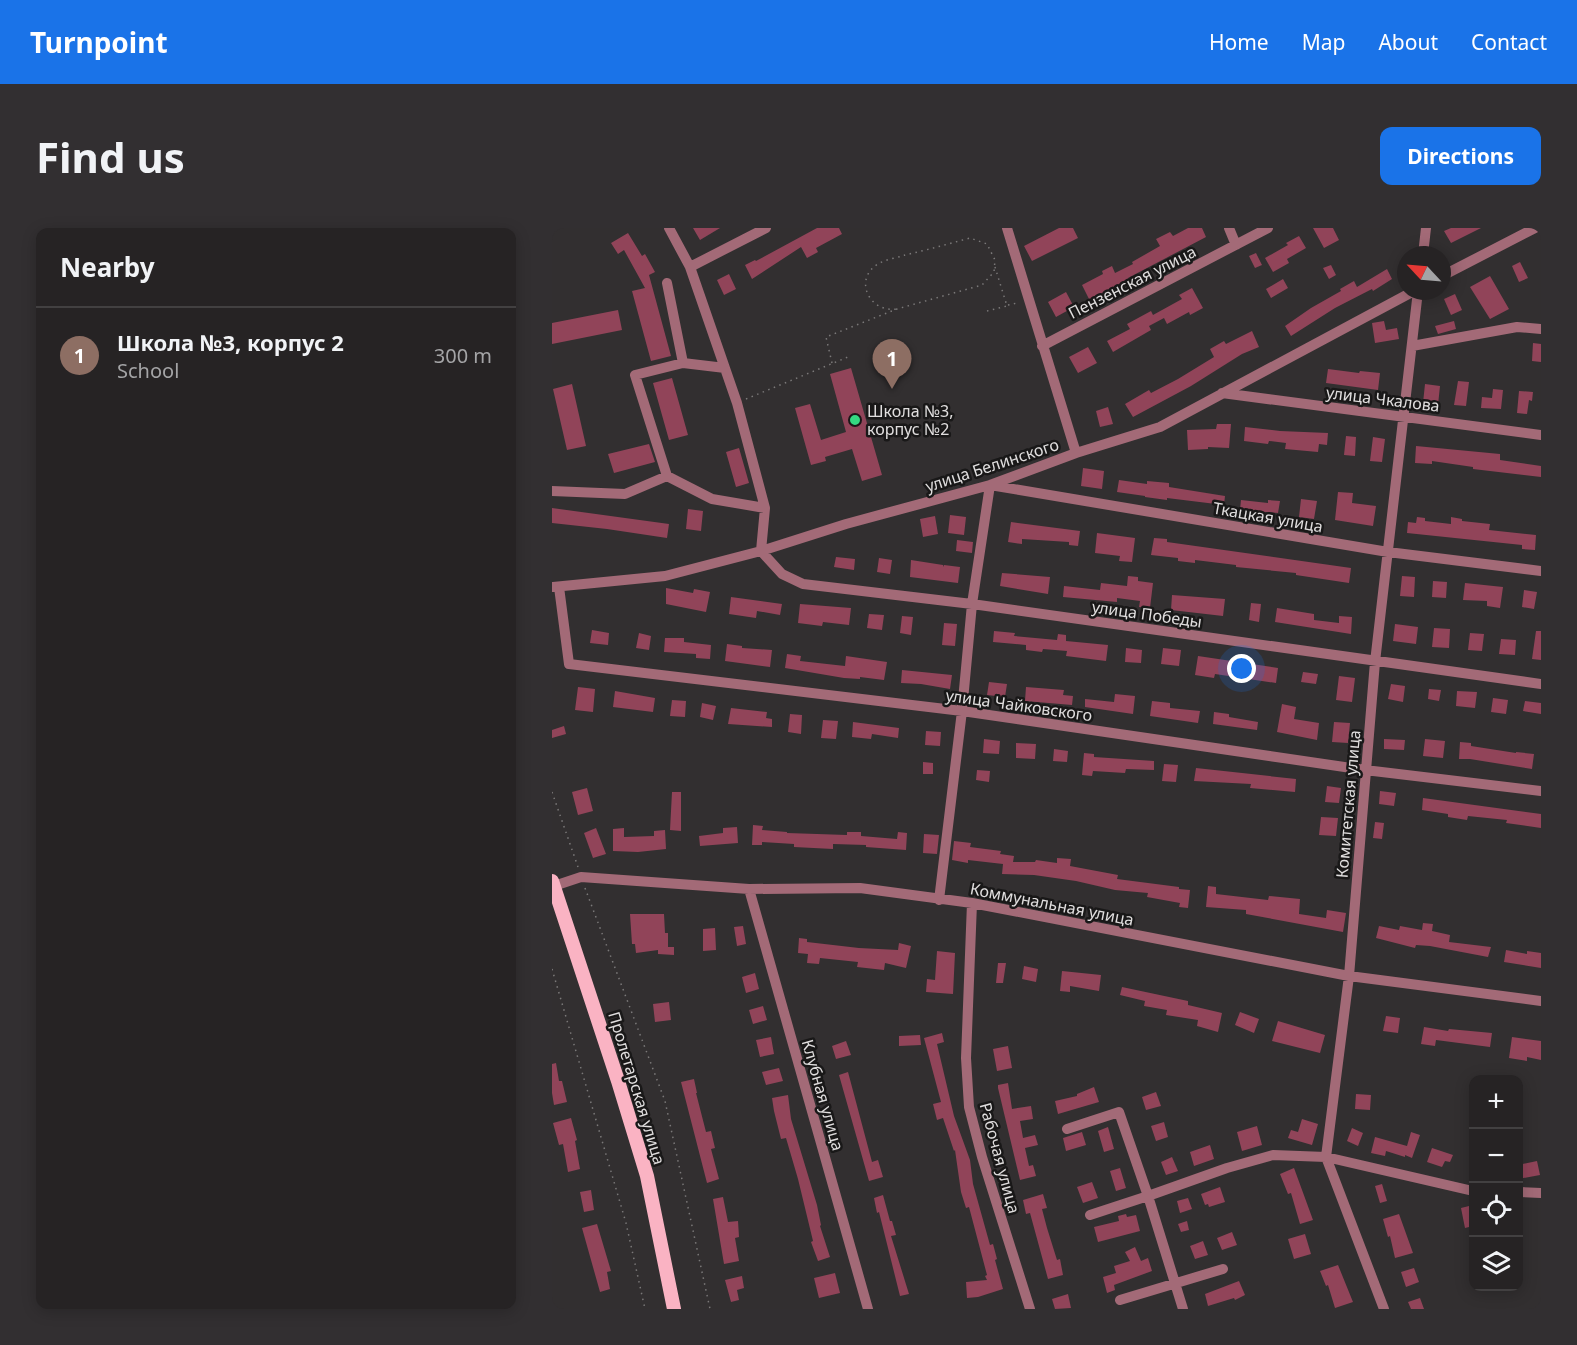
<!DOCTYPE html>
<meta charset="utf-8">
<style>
:root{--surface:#262324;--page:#322f31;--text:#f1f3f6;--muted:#a4a4a6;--line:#424041;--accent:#1a73e8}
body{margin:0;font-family:"Noto Sans",sans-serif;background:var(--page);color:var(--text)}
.controls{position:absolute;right:18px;bottom:18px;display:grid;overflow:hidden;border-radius:12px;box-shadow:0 3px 15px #0003}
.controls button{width:54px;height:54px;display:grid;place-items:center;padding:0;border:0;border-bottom:2px solid var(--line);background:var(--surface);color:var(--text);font:30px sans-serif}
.compass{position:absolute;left:845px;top:18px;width:54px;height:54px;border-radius:50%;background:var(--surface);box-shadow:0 3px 15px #0003;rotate:296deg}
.you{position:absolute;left:690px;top:441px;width:21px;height:21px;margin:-15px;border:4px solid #fff;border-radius:50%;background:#1a73e8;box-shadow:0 0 0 9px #1a73e833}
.badge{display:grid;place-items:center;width:39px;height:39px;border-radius:50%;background:var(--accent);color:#fff;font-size:20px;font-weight:700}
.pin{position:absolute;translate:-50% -50px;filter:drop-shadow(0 2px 3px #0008)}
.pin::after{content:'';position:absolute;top:32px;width:21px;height:18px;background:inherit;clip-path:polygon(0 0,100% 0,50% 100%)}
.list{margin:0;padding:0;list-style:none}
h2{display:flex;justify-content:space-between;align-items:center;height:78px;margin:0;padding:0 24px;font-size:26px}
h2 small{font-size:20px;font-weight:400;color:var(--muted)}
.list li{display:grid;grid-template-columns:39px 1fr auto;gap:18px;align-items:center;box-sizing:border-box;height:96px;padding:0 24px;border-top:2px solid var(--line)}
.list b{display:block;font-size:22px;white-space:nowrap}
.list p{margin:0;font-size:20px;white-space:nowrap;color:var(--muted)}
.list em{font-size:20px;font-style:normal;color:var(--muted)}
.icon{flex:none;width:33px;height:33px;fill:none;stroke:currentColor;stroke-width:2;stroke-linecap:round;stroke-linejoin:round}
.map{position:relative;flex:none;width:989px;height:1081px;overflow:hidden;border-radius:12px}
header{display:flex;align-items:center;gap:36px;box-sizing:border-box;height:84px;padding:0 30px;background:var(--accent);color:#fff}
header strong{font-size:28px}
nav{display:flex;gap:33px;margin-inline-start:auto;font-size:21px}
.intro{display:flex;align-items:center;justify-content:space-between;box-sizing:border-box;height:144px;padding:0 36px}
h1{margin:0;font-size:42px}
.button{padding:15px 27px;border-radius:12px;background:var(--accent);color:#fff;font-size:21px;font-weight:700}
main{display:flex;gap:36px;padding:0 36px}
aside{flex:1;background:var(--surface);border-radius:12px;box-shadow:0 3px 15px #0003}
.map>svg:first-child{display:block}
.building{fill:#914459}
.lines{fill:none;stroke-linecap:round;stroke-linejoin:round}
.path{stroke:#7b7979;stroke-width:1.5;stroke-dasharray:1.5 4.5;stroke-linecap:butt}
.minor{stroke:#a36a77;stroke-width:10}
.major{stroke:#fab3c3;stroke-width:14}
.poi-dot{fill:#34d881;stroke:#191818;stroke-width:2}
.labels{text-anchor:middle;stroke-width:5;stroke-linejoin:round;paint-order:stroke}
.street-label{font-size:16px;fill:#e0dede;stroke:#191818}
.poi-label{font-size:16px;fill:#e0dede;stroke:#191818;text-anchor:start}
</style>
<header>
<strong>Turnpoint</strong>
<nav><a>Home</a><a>Map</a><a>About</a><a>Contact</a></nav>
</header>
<div class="intro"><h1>Find us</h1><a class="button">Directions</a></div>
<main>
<aside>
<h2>Nearby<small></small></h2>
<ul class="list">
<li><span class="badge" style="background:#8d6e63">1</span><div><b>Школа №3, корпус 2</b><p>School</p></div><em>300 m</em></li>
</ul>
</aside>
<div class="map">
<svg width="989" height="1081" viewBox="0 0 989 1081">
<rect width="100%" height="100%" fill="#322f30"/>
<path class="building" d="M141,0H168L148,12Z
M265,0H287L290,6L264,20L266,24L255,30L249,19L200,51L193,37L203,32L204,33Z
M507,0H521L526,10L480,33L472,18Z
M636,0H650L654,9L576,50L577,52L538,73L530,57L551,46L550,43L560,38L563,45L581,36L580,34L608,18L604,11L618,4L621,8Z
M761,0H781L787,12L772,20Z
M899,0H929L899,15L892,3Z
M76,5L90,28L93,26L103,44L97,47L119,128L99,133L80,63L93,60L72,22L66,26L59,15Z
M747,8L754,20L735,31L737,35L721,44L713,30L736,17L734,15Z
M704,25L710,37L703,40L697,28Z
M968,34L976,50L967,54L960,38Z
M779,37L784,47L777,51L771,40Z
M835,41L840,51L821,63L820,61L783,80L739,108L733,98L759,80L789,63L788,61L802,53L805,59Z
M177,46L184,61L172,67L165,52Z
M938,48L957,81L938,91L918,59Z
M731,51L736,60L719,70L714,61Z
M640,60L651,80L638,87L637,84L615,96L612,90L597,98L599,102L561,124L555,113L578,101L575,96L599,83L601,87L630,71L627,67Z
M514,64L522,79L504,89L496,74Z
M903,66L910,82L899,87L892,71Z
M66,82L70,102L0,116V95Z
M832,93L834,102L845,100L847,111L823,115L820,95Z
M902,93L904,101L886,106L883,98Z
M700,103L707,119L690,126L639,158L581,189L573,176L597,162L599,165L626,151L662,129L658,121L672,113L674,116Z
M981,115L989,116V134L980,133Z
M536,119L545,135L526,145L517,129Z
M299,140L330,247L310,253L300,221L273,229L274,233L259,237L243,180L258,176L269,212L294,204L278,146Z
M776,141L807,145L808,143L828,145L826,162L774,155Z
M120,150L136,207L117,212L101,155Z
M906,153L917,154L914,178L902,177Z
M20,156L34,218L15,222L1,161Z
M873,156L888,158L886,177L871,175Z
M941,161L951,162L949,181L929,180L930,169L940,170Z
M967,163L981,164L980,173L977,172L975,186L965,185Z
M556,179L561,196L548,199L544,183Z
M665,196H679L677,220L656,219V221L636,222L635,202L664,201Z
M693,199L728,203L776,205L775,217L767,216L766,224L733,221L734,215L717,213L716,216L692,213Z
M794,208L804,209L803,228L792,227Z
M821,209L833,211L830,234L818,233Z
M97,216L103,234L62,245L56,226Z
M864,218L948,226V232L989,238V249L921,241V239L880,233V236L863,235Z
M187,220L197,255L184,259L174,224Z
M531,240L552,243L550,261L529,258Z
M567,252L595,256V253L617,255V259L673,268L672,277L615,270V272L593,269V268L565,264Z
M786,264L801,265L800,275L824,278L821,298L783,292Z
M749,271L765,273L762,291L747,289Z
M689,272L716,275V272L728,273L726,285L688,282Z
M0,280L117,296L115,310L55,301L0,295Z
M136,281L151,283L149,303L134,301Z
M398,287L414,289L412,307L396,305Z
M383,288L386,306L371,309L368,291Z
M865,289L873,290V293L899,296V289L910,291V293L938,296L937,302L984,307L983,322L970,321V317L855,305L856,294L864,295Z
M459,294L528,303L526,318L517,317V314L470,311V316L456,314Z
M545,305L583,310L580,334L567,333L568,328L543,325Z
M602,310L615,311V314L799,340L797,355L744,347V345L684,339V337L643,332V335L626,333V330L599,327Z
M405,312L421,314L420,325L404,323Z
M284,329L303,331L302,342L282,339Z
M327,330L340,332L338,346L325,344Z
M359,332L391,337L392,339V337L408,339L406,355L358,349Z
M450,345L498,349L496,366L448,358Z
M576,348L586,349V353L601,355L598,380L587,379L588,373L565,370V374L511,369L512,358L548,362L549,355L575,358Z
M850,348L863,349L862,369L848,368Z
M881,353L895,354L894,370L880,369Z
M913,355L951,359L948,380L935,378V373L911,372Z
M114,360L141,365L142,361L158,364L154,384L114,376Z
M972,362L985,364L982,381L970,379Z
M620,367L673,371L671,388L619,382Z
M179,369L230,376L228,387L205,383L204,390L177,386Z
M699,375L709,376L707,394L697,392Z
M248,376L299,380L297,397L271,394L270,398L246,395Z
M725,380L762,386V392L787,395V388L800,389L799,406L723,394Z
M317,386L332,387L330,402L315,400Z
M350,388L361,389L359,407L348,405Z
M392,395L405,396L403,418L390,417Z
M843,396L866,399L864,416L841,413Z
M882,400L898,401L897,420L880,419Z
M40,402L57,405L56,417L38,415Z
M442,403L463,405L462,408L505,412L506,406L514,407V413L556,417L554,433L514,428L515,423L491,421L490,424L474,422V417L441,414Z
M984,403H989V432L980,431Z
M87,405L99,408L97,422L84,420Z
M918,405L932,406L930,423L916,422Z
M113,410H132V414L159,417L158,431L144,430V426L112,424Z
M949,411L964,412L963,427L947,426Z
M175,416L190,418V420L220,422L218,439L173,433Z
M574,420L590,422L589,435L573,434Z
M611,420L629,422L627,438L609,436Z
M235,426L249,428L248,433L293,438L294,428L335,434L332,452L308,449V451L292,450L233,440Z
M646,428L726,440L724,455L663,446L662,450L643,447Z
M350,442L400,447L398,461L369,456L349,455Z
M751,444L766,446L764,456L749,454Z
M787,448L803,450L800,474L784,472Z
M437,454L455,456L453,469L435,467Z
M839,456L853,458L851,474L836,471Z
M26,459L43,461L41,484L23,482Z
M474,459L512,462L511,467L521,468L520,477L473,473Z
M877,461L889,462L887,473L876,471Z
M63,463L103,470L101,484L61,479Z
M905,463L925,464L923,480L904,478Z
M563,466L583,468L581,486L533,479V471L562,474Z
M941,470L956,472L954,486L939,484Z
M120,472L134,473L133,489L118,488Z
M600,473L618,475V480L648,483L646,495L598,488Z
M973,473L989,475V486L971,483Z
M150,475L164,478L161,492L148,489Z
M730,476L744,479L742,491L767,495L765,512L725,504Z
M179,480L215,484L214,490L220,491V499L176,496Z
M662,484L677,486V489L706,494L705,502L661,496Z
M238,486L250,487L249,506L236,504Z
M271,492L286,493L284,511L269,510Z
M301,494L347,500L346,510L320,506L319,511L300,509Z
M782,494L798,495L796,515L780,514Z
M12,498L14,506L0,510V502Z
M374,503L389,504L388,518L373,517Z
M432,511L448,513L447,526L431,525Z
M832,511L853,512L852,522L832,521Z
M873,511L893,513L891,530L871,528Z
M908,514L919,515V518L964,525V524L982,526L980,541L918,531H907Z
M464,515L484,516L483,531L464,530Z
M502,521L516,523L515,534L501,533Z
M532,525L542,526V529L602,533V542L574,541L573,545L541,543L540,548L530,547Z
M371,534L381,535V546H371Z
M612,536L626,537L624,554L610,553Z
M644,540L744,551L743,564L698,560L699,556L642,553Z
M425,542L438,543L437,554L424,552Z
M775,558L789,560L787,575L773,574Z
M35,560L41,583L26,587L20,564Z
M828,563L844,565L842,578L827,576Z
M120,564H129V603L118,602Z
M871,570L989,586V600L954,595L955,592L916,588L915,592L896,589V586L870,582Z
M769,589L786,590L784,608L767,607Z
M823,594L832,595L830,611L821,610Z
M201,597L211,598L210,602L235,604V605L295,607V604H309V608L345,611L346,604L355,605L354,622L314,619V617L281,616V621L242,619V616L210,614V617H200Z
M185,599L186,615L148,618L147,608L171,605V600Z
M44,600L54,626L41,630L32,605Z
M72,600V609L102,608V603L113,602L114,621L86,624L61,623V601Z
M372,606L387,607L385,626L371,625Z
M402,613L419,615L418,619L449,623L448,626L462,628L461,634H483L484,632L505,635V630L519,631L518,638L566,647L565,651L627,659V661L638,662L636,680L627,679L628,675L595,669L596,665L563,662L524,653L482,647L450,646L451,636L416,632V635L400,632Z
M656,658L664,659V666L716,672L717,668L748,671L747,686L774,690L775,682L794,685L791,704L694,686V682L654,679Z
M78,686H112L113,705H116V719H122V727L106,726V722L84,725L83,716H80Z
M871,695L881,696L880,703L898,707L897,714L939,719L936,729L878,718L864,717L863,720L824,710L827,698L847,702L848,698L870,702Z
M191,698L194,716L185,718L182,699Z
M163,700L164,722L151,723V701Z
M247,710L255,711V714L307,720L346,722L347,715L359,718L354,740L333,735L332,742L305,739L306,734L268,730L267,736L255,735L256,726L246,725Z
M954,722L975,726V723L989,725V740L952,734Z
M385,723L403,725L401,766L374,764L375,751L383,752Z
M446,735H454L451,755H444Z
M472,738L486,741L484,754L470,751Z
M510,743L549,747L547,763L518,758V764L508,763Z
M203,745L207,761L194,765L190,749Z
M570,759L636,773V777L670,785L666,804L645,798L646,792L614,787L615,782L592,778L593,773L568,767Z
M117,774L119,792L103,794L101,776Z
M211,778L215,792L201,796L197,782Z
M688,784L707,791L702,805L683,797Z
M834,788L848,790L846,805L831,803Z
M726,793L773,807L768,825L720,813Z
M872,799L896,803L897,801L940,805L938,819L884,812L883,818L869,816Z
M390,805L392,814L385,816L402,888L418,932L421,956L438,1017L441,1016L445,1031L443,1032L451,1061L426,1069L415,1070L414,1054L435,1052L433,1048L435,1047L417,979L414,980L409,964L403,922L402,923L391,890L385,892L381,876L389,874L372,810Z
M368,807L369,817L347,818V808Z
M219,809L222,826L208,829L204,812Z
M960,809L989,813V832L975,829V833L957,830Z
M294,813L299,827L284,831L280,818Z
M456,818L460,840L445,843L441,821Z
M4,835L7,853H10L15,874L2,877L0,865V836Z
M227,840L231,853L214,857L210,844Z
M296,844L320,934L326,932L331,949L317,953L287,847Z
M142,851L145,865H144L154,904L159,903L163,920L159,921L167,951L155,955L129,854Z
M456,855L460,881L479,878L481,891L468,893L471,910L483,907L486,917L473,920L477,938L481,937L484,948L468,952L446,860V857Z
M542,859L547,874L506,886L503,873L525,868V866Z
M604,864L609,878L594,882L590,869Z
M804,866L819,867L818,882L803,881Z
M236,867L239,891L265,977L269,997L268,998L278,1029L266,1033L259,1014L261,1013L246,951L234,910L229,911L222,883L220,870Z
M19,890L25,912L23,913L28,941L16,944L11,916L7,917L1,895Z
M750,891L766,896L760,917L736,910L739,902L746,904Z
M612,894L616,909L604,913L599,898Z
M705,898L710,917L690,923L685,904Z
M556,899L562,921L552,924L546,903Z
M800,900L811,905L806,918L795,913Z
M530,904L534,917L514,923L511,910Z
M859,904L868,907L860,930L853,927V929L834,923L833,928L819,925L823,909L855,918Z
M658,917L662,931L642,938L638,924Z
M880,920L901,927L898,934L893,933L890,939L875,934Z
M620,929L626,943L614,947L609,934Z
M985,933L988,947L966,951V937Z
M568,940L574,960L564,963L558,943Z
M742,940L761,992L748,996L739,965L736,966L728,946Z
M540,954L546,970L531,975L525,959Z
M830,956L835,973L828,975L823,958Z
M668,959L673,974L657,979L656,976L653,977L649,966Z
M39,962L42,982L32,984L28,964Z
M491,966L495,980L490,981L495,1000L505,1032L508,1031L511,1047L496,1051L478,985L474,986L471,972Z
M331,967L338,993H340L344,1007L339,1008L357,1066L348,1068L327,984L325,985L322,970Z
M171,969L176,994L186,993L187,1009L183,1010L187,1033L172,1036L161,971Z
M636,970L640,981L628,985L625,973Z
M921,977V998L913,1000L909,980Z
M574,986L575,989L584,987L588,1003L546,1014L542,999L567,993L566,988Z
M847,986L861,1025L843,1030L838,1008L836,1009L831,991Z
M635,993L637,1002L629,1004L626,996Z
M45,996L59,1043L55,1044L58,1061L48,1064L30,1000Z
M680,1004L685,1017L670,1022L665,1010Z
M753,1006L759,1026L742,1031L736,1011Z
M651,1013L656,1027L643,1031L638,1018Z
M583,1019L589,1033L596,1030L600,1043L562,1057L563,1062L555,1065L551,1049L564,1045L562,1038L578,1033L573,1024Z
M786,1037L801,1074L783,1080L776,1057L774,1058L768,1043Z
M862,1040L867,1054L854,1059L849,1044Z
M283,1045L288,1065L267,1070L262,1050Z
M190,1048L192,1060L185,1062L187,1072L179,1074L173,1052Z
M687,1053L693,1067L683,1072L682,1070L656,1078L653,1066Z
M516,1066L519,1080L503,1081L500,1071Z
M868,1070L872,1081H859L856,1074Z"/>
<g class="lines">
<path class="path" d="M456,77L465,75
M435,83L455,78L443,39
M280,135L274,109L345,81L430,57L442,44L443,32L435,16L418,10C396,16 375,22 353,27C345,30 334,31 326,36C301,51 317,85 345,81
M194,171L296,129
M0,564L26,639
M33,660L113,873L158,1081
M0,741L74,995L93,1081"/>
<path class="minor" d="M117,0L138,39L185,175L213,280L209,323L230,346L251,356L420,376L989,456
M455,0L524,225
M677,0L684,17
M871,27L874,0
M138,39L214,0
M890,48L983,0
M115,55L131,135
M490,118L716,0
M860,118L965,99L989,101
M670,165L989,207
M115,248L83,147L131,135L173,140
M0,263L73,266L115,248L160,271L213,280
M1,359L113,348L209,323L294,296L438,257L524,225L608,199L862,63
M7,359L17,436L410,483L813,542L989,563
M2,658L29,649L197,661L308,660L420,675L797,748L989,773
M197,661L316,1081
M387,672L410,483L420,376L438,257L836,324L989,343
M420,675L414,830L417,879L430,929L478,1081
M515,901L567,884L596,968L675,940L721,927L774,929L921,963
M966,964L989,965
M538,987L596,968L631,1081
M568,1072L671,1041
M832,1081L774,929L797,748L823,434L866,63"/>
<path class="major" d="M0,653L66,853L95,948L122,1081"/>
</g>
<circle class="poi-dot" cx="303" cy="192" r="6"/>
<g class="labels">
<g class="street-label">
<text transform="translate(580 54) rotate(-27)" y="6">Пензенская улица</text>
<text transform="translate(831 171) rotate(7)" y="6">улица Чкалова</text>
<text transform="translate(440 237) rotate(-18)" y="6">улица Белинского</text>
<text transform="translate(716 289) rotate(10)" y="6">Ткацкая улица</text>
<text transform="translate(595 386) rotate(8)" y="6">улица Победы</text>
<text transform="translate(467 477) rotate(8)" y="6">улица Чайковского</text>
<text transform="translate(796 576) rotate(-85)" y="6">Комитетская улица</text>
<text transform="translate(500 676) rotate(11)" y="6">Коммунальная улица</text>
<text transform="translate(85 860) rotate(73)" y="6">Пролетарская улица</text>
<text transform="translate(271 867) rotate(74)" y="6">Клубная улица</text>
<text transform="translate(448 930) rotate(75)" y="6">Рабочая улица</text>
</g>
<g class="poi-label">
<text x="315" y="189">Школа №3,<tspan x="315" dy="18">корпус №2</tspan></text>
</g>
</g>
</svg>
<div class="controls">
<button>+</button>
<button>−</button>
<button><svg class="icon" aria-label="locate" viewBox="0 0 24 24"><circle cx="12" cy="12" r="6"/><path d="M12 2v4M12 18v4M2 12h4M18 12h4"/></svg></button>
<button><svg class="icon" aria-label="layers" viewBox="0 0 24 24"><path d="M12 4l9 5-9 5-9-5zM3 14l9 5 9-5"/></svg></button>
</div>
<svg class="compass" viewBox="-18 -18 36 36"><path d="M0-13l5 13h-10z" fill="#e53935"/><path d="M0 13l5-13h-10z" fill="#a4a4a6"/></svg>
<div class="you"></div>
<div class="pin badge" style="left:340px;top:161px;background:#8d6e63">1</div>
</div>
</main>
